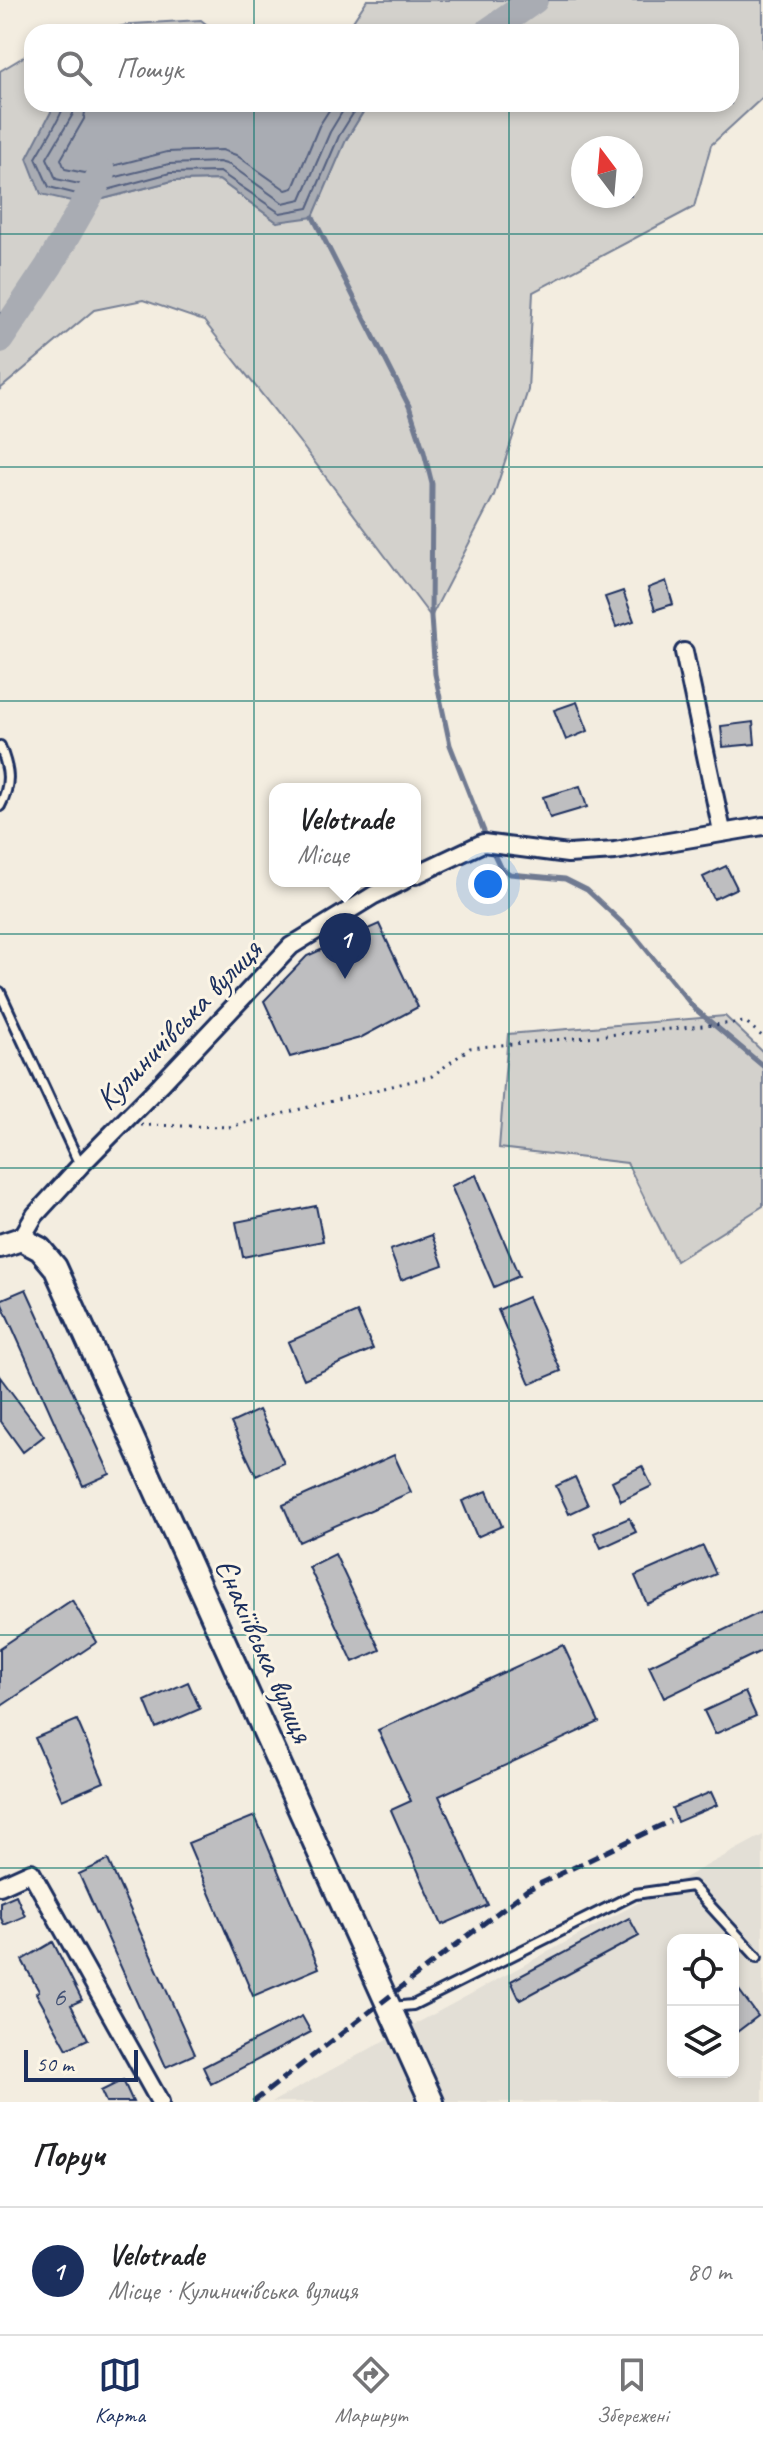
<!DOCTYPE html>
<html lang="uk">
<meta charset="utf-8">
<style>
:root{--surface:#fff;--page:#f2f2f2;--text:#202124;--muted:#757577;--line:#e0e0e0;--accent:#1b2f5e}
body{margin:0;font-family:Caveat,sans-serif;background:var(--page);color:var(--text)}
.controls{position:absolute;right:24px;bottom:24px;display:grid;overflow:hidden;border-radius:16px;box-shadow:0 4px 12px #0003}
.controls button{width:72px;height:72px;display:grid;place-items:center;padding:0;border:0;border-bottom:2px solid var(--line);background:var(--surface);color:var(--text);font:40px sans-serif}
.compass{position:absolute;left:571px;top:136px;width:72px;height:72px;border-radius:50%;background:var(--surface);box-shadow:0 4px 12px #0003;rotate:344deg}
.scale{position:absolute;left:24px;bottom:20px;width:114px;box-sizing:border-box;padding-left:8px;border:4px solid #1b2f5e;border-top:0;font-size:22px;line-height:28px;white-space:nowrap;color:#1b2f5e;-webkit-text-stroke:6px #fcf5e5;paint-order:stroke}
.you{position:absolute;left:488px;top:884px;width:28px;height:28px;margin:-20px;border:6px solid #fff;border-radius:50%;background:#1a73e8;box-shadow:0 0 0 12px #1a73e833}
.badge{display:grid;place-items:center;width:52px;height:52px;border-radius:50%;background:var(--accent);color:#fff;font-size:26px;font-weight:700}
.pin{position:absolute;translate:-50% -66px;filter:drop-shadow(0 2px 4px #0008)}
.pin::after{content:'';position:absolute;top:42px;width:28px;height:24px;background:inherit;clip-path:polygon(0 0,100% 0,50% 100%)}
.popup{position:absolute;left:269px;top:783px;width:152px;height:104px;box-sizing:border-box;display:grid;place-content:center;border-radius:16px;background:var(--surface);filter:drop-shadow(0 2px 6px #0005);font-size:26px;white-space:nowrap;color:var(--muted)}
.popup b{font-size:30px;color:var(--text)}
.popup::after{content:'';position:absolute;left:50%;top:100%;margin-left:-16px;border:16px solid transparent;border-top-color:var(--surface)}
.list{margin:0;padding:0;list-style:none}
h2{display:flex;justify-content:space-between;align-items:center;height:104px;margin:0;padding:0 32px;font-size:34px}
h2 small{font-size:26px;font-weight:400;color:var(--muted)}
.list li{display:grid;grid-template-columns:52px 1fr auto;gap:24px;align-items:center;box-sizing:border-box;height:128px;padding:0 32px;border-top:2px solid var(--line)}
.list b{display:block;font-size:30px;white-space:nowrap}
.list p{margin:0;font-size:26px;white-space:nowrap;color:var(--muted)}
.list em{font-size:26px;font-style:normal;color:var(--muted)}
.icon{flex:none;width:44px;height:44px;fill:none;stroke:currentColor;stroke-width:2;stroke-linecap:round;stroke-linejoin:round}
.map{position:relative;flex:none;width:763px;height:2102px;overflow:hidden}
.search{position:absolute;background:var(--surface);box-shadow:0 4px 12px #0003;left:24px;right:24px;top:24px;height:88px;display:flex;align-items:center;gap:20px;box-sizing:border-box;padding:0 28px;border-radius:24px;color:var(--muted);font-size:30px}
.sheet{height:232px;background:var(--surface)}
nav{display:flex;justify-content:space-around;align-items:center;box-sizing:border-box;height:112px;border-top:2px solid var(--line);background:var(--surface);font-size:22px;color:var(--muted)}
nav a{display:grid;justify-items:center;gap:4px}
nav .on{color:var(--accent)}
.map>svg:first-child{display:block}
.built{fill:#e3dfd6;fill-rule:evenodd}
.green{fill:#d3d1cc;stroke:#778095;stroke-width:2;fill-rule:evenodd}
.water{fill:#a9acb3;stroke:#707a91;stroke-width:2}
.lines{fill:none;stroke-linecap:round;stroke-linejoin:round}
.shore{stroke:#546180;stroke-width:2}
.stream{stroke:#707a91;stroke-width:5}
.river{stroke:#a9acb3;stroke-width:28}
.building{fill:#bebec0;stroke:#1b2f5e;stroke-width:2}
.lane-casing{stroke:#1b2f5e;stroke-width:14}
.street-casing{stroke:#1b2f5e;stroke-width:22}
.secondary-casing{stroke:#1b2f5e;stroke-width:28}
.path{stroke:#1b2f5e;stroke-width:3;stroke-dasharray:2 6;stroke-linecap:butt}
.lane{stroke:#fcf5e5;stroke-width:8}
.street{stroke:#fcf5e5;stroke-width:16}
.secondary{stroke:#fcf5e5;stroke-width:22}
.rail{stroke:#1b2f5e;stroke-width:5;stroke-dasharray:12 6;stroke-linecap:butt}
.grid{fill:none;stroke:#0f766e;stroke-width:2;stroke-opacity:0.55}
.labels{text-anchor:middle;stroke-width:6;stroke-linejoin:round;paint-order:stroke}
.number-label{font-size:28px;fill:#445376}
.street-label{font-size:32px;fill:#1b2f5e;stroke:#fcf5e5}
</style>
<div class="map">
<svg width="763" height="2102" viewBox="0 0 763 2102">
<rect width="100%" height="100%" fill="#f3ede0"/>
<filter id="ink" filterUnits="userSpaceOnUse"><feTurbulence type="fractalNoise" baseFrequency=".0125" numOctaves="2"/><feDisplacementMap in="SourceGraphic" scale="16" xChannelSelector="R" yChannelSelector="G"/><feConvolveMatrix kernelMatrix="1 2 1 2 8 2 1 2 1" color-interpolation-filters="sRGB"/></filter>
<g filter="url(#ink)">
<path class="built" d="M763,1835V2102H272ZM673,1940H733V2072H673Z"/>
<path class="green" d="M367,0H763V97L711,145L694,207L533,292L528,390L494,495L431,617L301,444L204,321L143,300L94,310L0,389V71L32,52V104H62L52,110L84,204L172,181L219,180L277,222L346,140L368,104H731V32H352L348,29ZM583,148H631V196H583Z
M201,20L216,32H95L132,24Z
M725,1016L763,1052V1206L676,1261L627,1163L499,1148L508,1034Z"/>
<path class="water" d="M62,104H368L346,140L313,217L277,222L219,180L172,181L84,204L41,194L27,158L52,110Z"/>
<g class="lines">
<path class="shore" d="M64,104C63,115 43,145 36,158L49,187L85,196L170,173L220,172L280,213L308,208L339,136L359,104
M74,104L73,114L47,158L56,179L84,185L169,164L219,162L230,165L283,203L301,199L330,132L347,104
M86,104L84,119L61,159L65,169L85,173L167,152L222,150L236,155L286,190L293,188L319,126L333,104"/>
<path class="stream" d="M313,217L409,406L424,452L432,484L431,617L435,674L450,745L487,839
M491,848L500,867L510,874L565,879L587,890L632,932L694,1008L763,1066"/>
<path class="river" d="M488,32L534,0
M0,339L49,266L102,173"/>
</g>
<path class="building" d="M666,581L673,604L655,610L648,588Z
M623,591L634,621L616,627L605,597Z
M577,702L588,731L566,740L554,710Z
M753,722L755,744L723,747L721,726Z
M580,786L587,807L550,818L543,797Z
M726,866L737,888L714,899L703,877Z
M379,924L418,1007L360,1038L290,1057L264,1001L307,956Z
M476,1175L519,1276L494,1287L451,1186Z
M316,1206L323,1241L243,1257L236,1222Z
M432,1235L443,1265L401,1280L390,1250Z
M26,1289L110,1474L83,1486L0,1300Z
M528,1297L561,1371L530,1384L498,1310Z
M357,1312L373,1349L304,1379L288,1342Z
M0,1377L44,1436L23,1452L0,1420Z
M259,1410L284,1463L256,1476L231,1423Z
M394,1455L411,1492L299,1542L283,1505Z
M642,1466L652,1486L621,1501L612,1481Z
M575,1477L588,1505L569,1514L556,1486Z
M487,1491L502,1526L477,1537L462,1501Z
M629,1518L636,1532L601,1548L594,1533Z
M703,1546L716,1574L647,1604L635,1576Z
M335,1554L380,1650L353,1662L309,1567Z
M72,1600L97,1642L0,1707V1648Z
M763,1611V1650L664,1698L649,1666Z
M563,1645L599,1722L439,1796L488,1905L442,1925L391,1810L411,1801L378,1730Z
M188,1682L200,1709L156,1728L145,1701Z
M745,1692L756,1716L715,1734L704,1711Z
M77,1720L104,1782L62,1800L35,1738Z
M711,1792L717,1805L677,1822L672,1808Z
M255,1816L319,1968L253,1996L188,1843Z
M108,1860L195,2054L166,2067L79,1874Z
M16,1895L25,1916L4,1925L0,1916V1902Z
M629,1918L639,1936L520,2000L511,1981Z
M53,1942L82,2000L71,2005L88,2039L67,2049L36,1993L39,1991L22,1960Z
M733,1982L758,2016L733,2035Z
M302,2016L311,2032L211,2084L203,2067Z
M123,2080L133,2102H106L101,2091Z"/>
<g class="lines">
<g class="lane-casing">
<path id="lane" d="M0,746C9,769 12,783 0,806
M0,992L80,1165
M391,2007L413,2005L635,1894L692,1886L757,1957"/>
</g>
<g class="street-casing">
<path id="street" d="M684,652L722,831
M415,875L483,843L568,854L615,851L763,826
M21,1239L35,1215L80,1166L161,1084L291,946L374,895L403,881
M0,1886L31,1872L160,2102"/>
</g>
<g class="secondary-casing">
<path id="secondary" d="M0,1246L21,1239L40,1249L55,1267L432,2102"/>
</g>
<path class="path" d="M141,1125L229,1127L432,1076L470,1048L746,1022L763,1037"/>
<use href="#lane" class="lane"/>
<use href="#street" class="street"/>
<use href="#secondary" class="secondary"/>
<path class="rail" d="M253,2102L527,1890L670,1821"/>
</g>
</g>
<path class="grid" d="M254,0V32M509,0V32M254,104V2102M509,104V2102M0,234H763M0,467H763M0,701H763M0,934H763M0,1168H763M0,1401H763M0,1635H763M0,1868H763"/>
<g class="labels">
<g class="number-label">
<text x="59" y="2006">6</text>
</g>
<g class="street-label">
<text transform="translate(178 1024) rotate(-46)" y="11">Кулиничівська вулиця</text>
<text transform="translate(265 1650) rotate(66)" y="11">Єнакіївська вулиця</text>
</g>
</g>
</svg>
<div class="controls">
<button><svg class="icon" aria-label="locate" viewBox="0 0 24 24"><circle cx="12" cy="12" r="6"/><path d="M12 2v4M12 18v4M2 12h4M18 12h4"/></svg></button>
<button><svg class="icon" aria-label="layers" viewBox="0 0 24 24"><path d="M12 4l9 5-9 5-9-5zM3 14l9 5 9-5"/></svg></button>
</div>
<svg class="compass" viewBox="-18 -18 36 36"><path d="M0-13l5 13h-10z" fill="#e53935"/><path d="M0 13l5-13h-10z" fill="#757577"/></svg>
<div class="scale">50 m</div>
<div class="you"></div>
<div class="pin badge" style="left:345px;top:979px">1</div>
<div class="popup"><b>Velotrade</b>Місце</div>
<div class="search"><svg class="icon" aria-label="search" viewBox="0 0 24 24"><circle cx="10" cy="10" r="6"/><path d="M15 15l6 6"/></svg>Пошук</div>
</div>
<section class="sheet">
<h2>Поруч<small></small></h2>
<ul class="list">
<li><span class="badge">1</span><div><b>Velotrade</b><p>Місце · Кулиничівська вулиця</p></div><em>80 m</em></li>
</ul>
</section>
<nav>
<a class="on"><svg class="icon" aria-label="map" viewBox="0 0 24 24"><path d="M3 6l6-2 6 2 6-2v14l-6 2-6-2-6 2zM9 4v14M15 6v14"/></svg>Карта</a>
<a><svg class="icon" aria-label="directions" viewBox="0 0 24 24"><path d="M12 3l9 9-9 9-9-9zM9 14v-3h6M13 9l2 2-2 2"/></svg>Маршрут</a>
<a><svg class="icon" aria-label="saved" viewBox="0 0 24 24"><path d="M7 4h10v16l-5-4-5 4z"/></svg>Збережені</a>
</nav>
